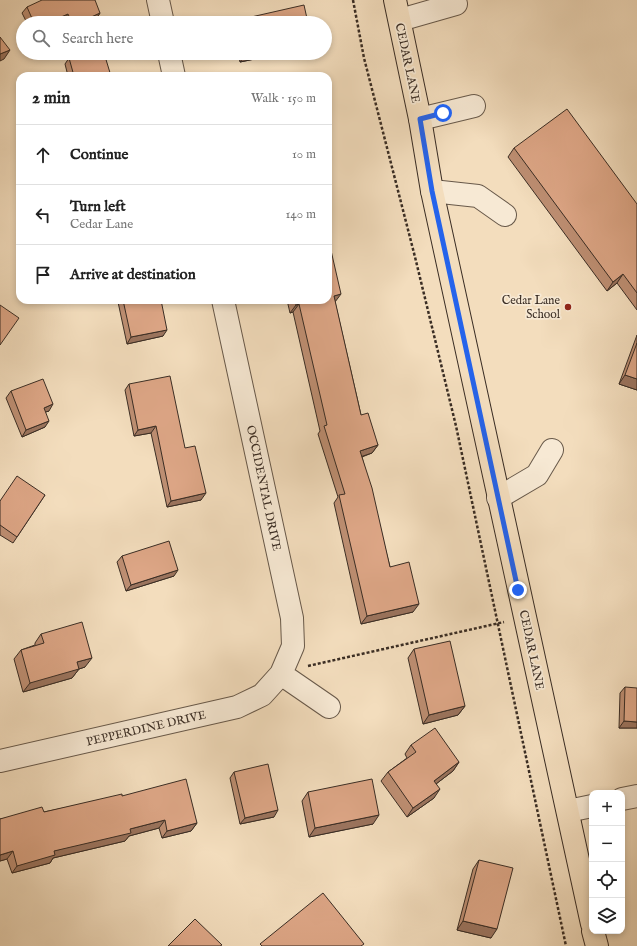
<!DOCTYPE html>
<meta charset="utf-8">
<style>
:root{--surface:#fff;--page:#f6f6f6;--text:#222;--muted:#767676;--line:#e0e0e0}
body{margin:0;font-family:"IM FELL English",serif;background:var(--page);color:var(--text)}
.controls{position:absolute;right:12px;bottom:12px;display:grid;overflow:hidden;border-radius:8px;box-shadow:0 2px 6px #0003}
.controls button{width:36px;height:36px;display:grid;place-items:center;padding:0;border:0;border-bottom:1px solid var(--line);background:var(--surface);color:var(--text);font:20px sans-serif}
.stop{position:absolute;width:12px;height:12px;margin:-9px;border:3px solid #2563eb;border-radius:50%;background:#fff}
.stop.end{background:#2563eb;border-color:#fff;box-shadow:0 1px 4px #0008}
.list{margin:0;padding:0;list-style:none}
h2{display:flex;justify-content:space-between;align-items:center;height:52px;margin:0;padding:0 16px;font-size:17px}
h2 small{font-size:13px;font-weight:400;color:var(--muted)}
.list li{display:grid;grid-template-columns:26px 1fr auto;gap:12px;align-items:center;box-sizing:border-box;height:60px;padding:0 16px;border-top:1px solid var(--line)}
.list b{display:block;font-size:15px;white-space:nowrap}
.list p{margin:0;font-size:13px;white-space:nowrap;color:var(--muted)}
.list em{font-size:13px;font-style:normal;color:var(--muted)}
.icon{flex:none;width:22px;height:22px;fill:none;stroke:currentColor;stroke-width:2;stroke-linecap:round;stroke-linejoin:round}
.map{position:relative;flex:none;width:637px;height:946px;overflow:hidden}
.search{position:absolute;background:var(--surface);box-shadow:0 2px 6px #0003;left:16px;top:16px;width:316px;height:44px;display:flex;align-items:center;gap:10px;box-sizing:border-box;padding:0 14px;border-radius:22px;color:var(--muted);font-size:15px}
.panel{position:absolute;background:var(--surface);box-shadow:0 2px 6px #0003;left:16px;top:72px;width:316px;height:232px;border-radius:12px}
.map>svg:first-child{display:block}
.lines{fill:none;stroke-linecap:round;stroke-linejoin:round}
.minor-casing{stroke:#68594a;stroke-width:24}
.major-casing{stroke:#3a2d24;stroke-width:24}
.path{stroke:#3a2d24;stroke-width:2.5;stroke-dasharray:3 2;stroke-linecap:butt}
.minor{stroke:#f7e9d4;stroke-width:22}
.major{stroke:#f3ddbd;stroke-width:22}
.wall{fill:#be8f73;stroke:#3a2d24}
.shaded-wall{fill:#9b745e;stroke:#3a2d24}
.building{fill:#dda686;stroke:#3a2d24}
.route{stroke:#2563eb;stroke-width:5}
.poi-dot{fill:#8f2418;stroke:#f7e9d4;stroke-width:1.5}
.labels{text-anchor:middle;stroke-width:3.5;stroke-linejoin:round;paint-order:stroke}
.street-label{font-size:12px;fill:#3a2d24;stroke:#f7e9d4}
.poi-label{font-size:12px;fill:#3a2d24;stroke:#f7e9d4;text-anchor:end}
</style>
<div class="map">
<svg width="637" height="946" viewBox="0 0 637 946">
<rect width="100%" height="100%" fill="#f3ddbd"/>
<filter id="stains"><feTurbulence type="fractalNoise" baseFrequency=".005" numOctaves="4"/><feColorMatrix values="0 0 0 0 .2 0 0 0 0 .09 0 0 0 0 .02 0 0 0 .5 -.17"/></filter>
<radialGradient id="worn" r=".72"><stop offset=".6" stop-color="#630" stop-opacity="0"/><stop offset="1" stop-color="#630" stop-opacity=".3"/></radialGradient>
<g class="lines">
<g class="minor-casing">
<path id="minor" d="M158,0L163,23
M400,20L456,4
M169,53L174,76
M420,119L474,106
M432,191L478,196L505,215
M498,498L537,475L552,450
M281,674L329,707
M0,761L237,707L262,695L281,674L293,646L292,618L223,300
M622,799L637,796
M568,811L592,806"/>
</g>
<g class="major-casing">
<path id="major" d="M395,0L420,119L432,191L592,924
M593,931L597,946"/>
</g>
<path class="path" d="M353,0L364,58L415,257L456,426L566,946
M308,666L504,622"/>
<use href="#minor" class="minor"/>
<use href="#major" class="major"/>
</g>
<path class="wall" d="M27,7L100,13L96,19L88,23H65L64,20L57,23H27L22,13Z
M238,53H284L240,62Z
M69,58L111,76H68L65,64Z
M514,148L637,204V310L617,283L607,291L508,157Z
M119,300H161L163,336L127,344L118,302Z
M287,300H328L335,302L361,415L378,445L372,453L362,457L390,567L413,612L361,624L334,503L338,497L318,434L320,431L293,312L290,313Z
M637,335V390L619,384Z
M129,384L185,448L201,500L167,507L151,433L134,436L125,390Z
M11,391L49,411L45,412V427L22,437L6,398Z
M45,495L13,543L0,535V501Z
M122,556L174,576L126,591L117,562Z
M41,634L85,667L79,669L72,678L23,692L14,659L21,650L35,645V643Z
M414,649L465,706L458,715L423,724L408,658Z
M625,687L637,728H619L620,693Z
M411,745L459,762L453,771L436,784L434,798L407,817L381,781L388,772L407,758L405,754Z
M234,772L274,817L240,824L230,778Z
M308,792L373,824L309,837L302,801Z
M122,796L197,823L191,831L162,838L159,828L129,836L125,841L53,858L50,863L12,873L7,859L0,861V819L44,812Z
M479,860L491,938L457,930L473,869Z"/>
<path class="shaded-wall" d="M100,13L96,19L88,23H78Z
M68,14L64,20L57,23H47Z
M10,50L4,59L0,61V54Z
M247,53H284L240,62Z
M623,274L617,283L607,291L613,282Z
M341,294L335,302L334,296Z
M299,304L293,312L290,313L296,305Z
M167,330L163,336L127,344L131,337Z
M625,375L637,379V390L619,384Z
M53,404L49,411L39,414L44,408Z
M49,421L45,427L22,437L26,430Z
M156,426L151,433L134,436L138,430Z
M378,445L372,453L354,459L360,451Z
M206,493L201,500L167,507L171,501Z
M178,570L174,576L126,591L131,585Z
M419,604L413,612L361,624L367,616Z
M92,658L85,667L79,669L72,678L23,692L30,683L77,662Z
M465,706L458,715L423,724L429,715Z
M624,721L637,722V728H619Z
M459,762L453,771L428,790L434,781Z
M440,789L434,798L407,817L413,808Z
M278,810L274,817L240,824L245,818Z
M379,815L373,824L309,837L315,828Z
M165,820L159,828L129,836L125,841L53,858L50,863L12,873L17,866L54,851L130,829Z
M197,823L191,831L162,838L167,831Z
M13,851L7,859L0,861V855Z
M463,921L497,929L491,938L457,930Z"/>
<path class="building" d="M42,0H95L100,13L78,23H72L68,14L47,23H34L27,7Z
M304,5L308,23H239L238,20Z
M0,37L10,50L0,54Z
M87,53H104L111,76H74L69,58Z
M567,109L637,204V293L623,274L613,282L514,148Z
M330,246L341,294L334,296L361,415L368,413L378,445L360,451L372,488L390,567L409,562L419,604L367,616L339,495L345,494L324,426L327,425L299,304L296,305L295,300H328V247Z
M123,300H161L167,330L131,337Z
M0,305L19,318L0,345Z
M637,343V379L625,375Z
M170,376L185,448L195,446L206,493L171,501L156,426L138,430L129,384Z
M43,379L53,404L44,408L49,421L26,430L11,391Z
M17,476L45,495L17,537L0,525V501Z
M169,541L178,570L131,585L122,556Z
M82,622L92,658L77,662L79,669L30,683L21,650L44,643L41,634Z
M450,641L465,706L429,715L414,649Z
M625,687L637,688V722L624,721Z
M435,728L459,762L434,781L440,789L413,808L388,772L416,752L411,745Z
M268,764L278,810L245,818L234,772Z
M186,779L197,823L167,831L165,820L130,829L131,833L54,851L55,855L17,866L13,851L0,855V819L42,807L44,812L122,794V796Z
M372,779L379,815L315,828L308,792Z
M479,860L513,868L497,929L463,921Z
M323,893L364,944L361,946H262L260,944Z
M195,919L222,945L220,946H168Z"/>
<g class="lines">
<path class="route" d="M443,113L420,119L432,191L518,590"/>
</g>
<circle class="poi-dot" cx="568" cy="307" r="4"/>
<g class="labels">
<g class="street-label">
<text transform="translate(408 63) rotate(78)" y="4">CEDAR LANE</text>
<text transform="translate(264 488) rotate(78)" y="4">OCCIDENTAL DRIVE</text>
<text transform="translate(532 650) rotate(78)" y="4">CEDAR LANE</text>
<text transform="translate(146 728) rotate(-13)" y="4">PEPPERDINE DRIVE</text>
</g>
<g class="poi-label">
<text x="560" y="304">Cedar Lane<tspan x="560" dy="14">School</tspan></text>
</g>
</g>
<rect width="100%" height="100%" filter="url(#stains)"/>
<rect width="100%" height="100%" fill="url(#worn)"/>
</svg>
<div class="controls">
<button>+</button>
<button>−</button>
<button><svg class="icon" aria-label="locate" viewBox="0 0 24 24"><circle cx="12" cy="12" r="6"/><path d="M12 2v4M12 18v4M2 12h4M18 12h4"/></svg></button>
<button><svg class="icon" aria-label="layers" viewBox="0 0 24 24"><path d="M12 4l9 5-9 5-9-5zM3 14l9 5 9-5"/></svg></button>
</div>
<div class="stop" style="left:443px;top:113px"></div>
<div class="stop end" style="left:518px;top:590px"></div>
<div class="search"><svg class="icon" aria-label="search" viewBox="0 0 24 24"><circle cx="10" cy="10" r="6"/><path d="M15 15l6 6"/></svg>Search here</div>
<section class="panel">
<h2>2 min<small>Walk · 150 m</small></h2>
<ul class="list">
<li><svg class="icon" aria-label="ahead" viewBox="0 0 24 24"><path d="M12 20V5M6 11l6-6 6 6"/></svg><div><b>Continue</b></div><em>10 m</em></li>
<li><svg class="icon" aria-label="left" viewBox="0 0 24 24"><path d="M17 20v-9H6M10 6l-5 5 5 5"/></svg><div><b>Turn left</b><p>Cedar Lane</p></div><em>140 m</em></li>
<li><svg class="icon" aria-label="arrive" viewBox="0 0 24 24"><path d="M6 21V4h12l-3 4 3 4H6"/></svg><div><b>Arrive at destination</b></div></li>
</ul>
</section>
</div>
